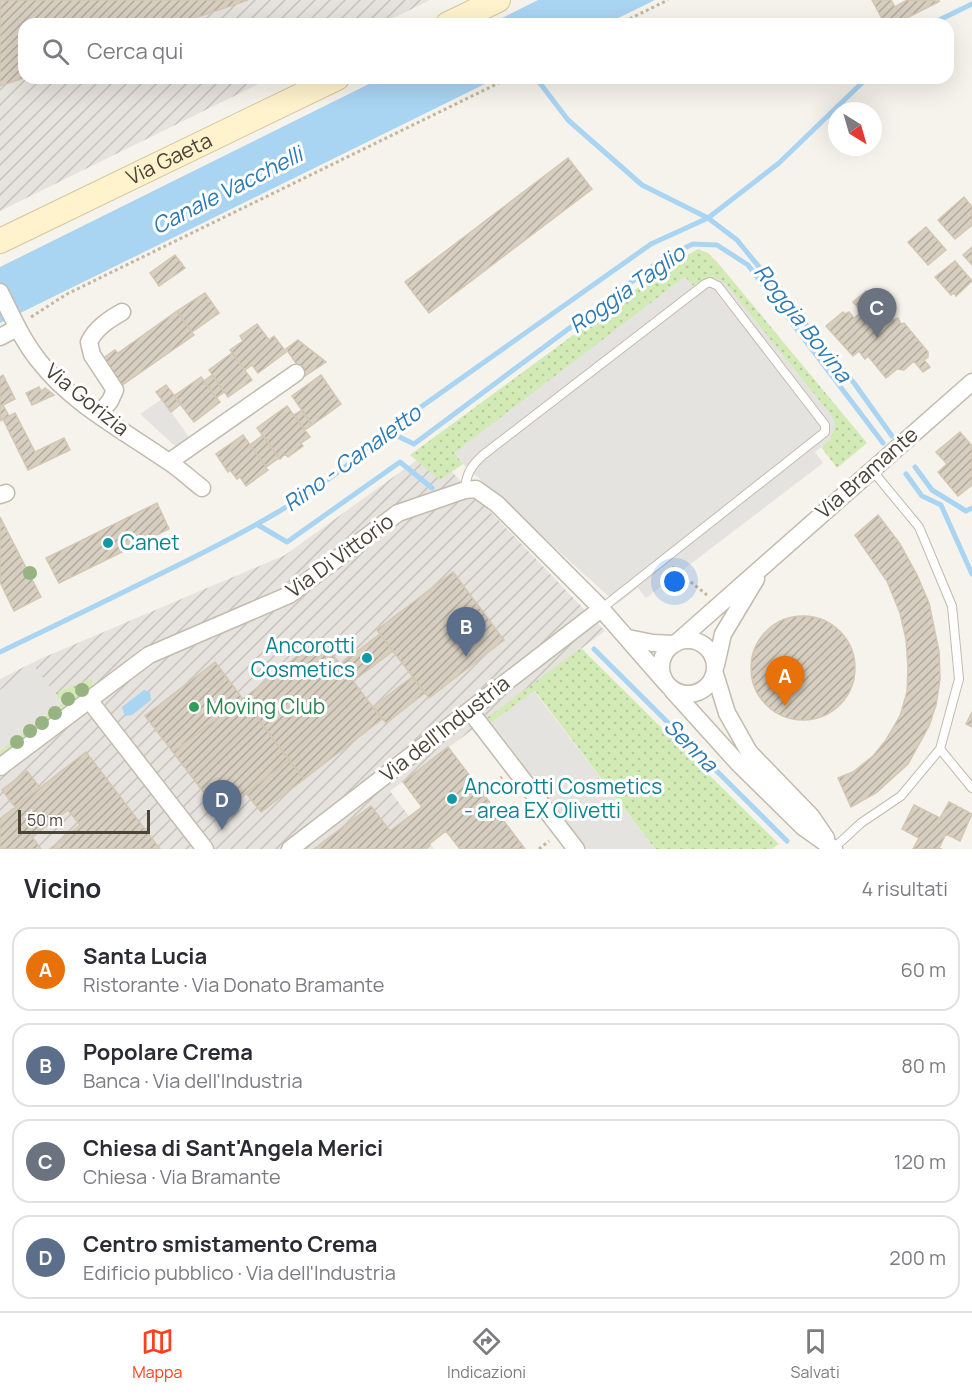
<!DOCTYPE html>
<html lang="it">
<meta charset="utf-8">
<style>
:root{--surface:#fff;--page:#f7f7f7;--text:#2b2b33;--muted:#7c7c81;--line:#e1e1e2;--accent:#fc3f1d}
body{margin:0;font-family:Manrope,sans-serif;background:var(--page);color:var(--text)}
.compass{position:absolute;left:828px;top:102px;width:54px;height:54px;border-radius:50%;background:var(--surface);box-shadow:0 6px 24px #0002;rotate:143deg}
.scale{position:absolute;left:18px;bottom:15px;width:132px;box-sizing:border-box;padding-left:6px;border:3px solid #4b4439;border-top:0;font-size:16px;line-height:21px;white-space:nowrap;color:#4b4439;-webkit-text-stroke:4px #fff;paint-order:stroke}
.you{position:absolute;left:675px;top:582px;width:21px;height:21px;margin:-15px;border:4px solid #fff;border-radius:50%;background:#1a73e8;box-shadow:0 0 0 9px #1a73e833}
.badge{display:grid;place-items:center;width:39px;height:39px;border-radius:50%;background:var(--accent);color:#fff;font-size:20px;font-weight:700}
.pin{position:absolute;translate:-50% -50px;filter:drop-shadow(0 2px 3px #0008)}
.pin::after{content:'';position:absolute;top:32px;width:21px;height:18px;background:inherit;clip-path:polygon(0 0,100% 0,50% 100%)}
.list{margin:0;padding:0;list-style:none}
h2{display:flex;justify-content:space-between;align-items:center;height:78px;margin:0;padding:0 24px;font-size:26px}
h2 small{font-size:20px;font-weight:400;color:var(--muted)}
.list li{display:grid;grid-template-columns:39px 1fr auto;gap:18px;align-items:center;box-sizing:border-box;height:84px;margin:0 12px 12px;padding:0 12px;border:2px solid var(--line);border-radius:18px}
.list b{display:block;font-size:22px;white-space:nowrap}
.list p{margin:0;font-size:20px;white-space:nowrap;color:var(--muted)}
.list em{font-size:20px;font-style:normal;color:var(--muted)}
.icon{flex:none;width:33px;height:33px;fill:none;stroke:currentColor;stroke-width:2;stroke-linecap:round;stroke-linejoin:round}
.map{position:relative;flex:none;width:972px;height:849px;overflow:hidden}
.search{position:absolute;background:var(--surface);box-shadow:0 6px 24px #0002;left:18px;right:18px;top:18px;height:66px;display:flex;align-items:center;gap:15px;box-sizing:border-box;padding:0 21px;border-radius:18px;color:var(--muted);font-size:22px}
.sheet{height:462px;background:var(--surface)}
nav{display:flex;justify-content:space-around;align-items:center;box-sizing:border-box;height:84px;border-top:2px solid var(--line);background:var(--surface);font-size:16px;color:var(--muted)}
nav a{display:grid;justify-items:center;gap:3px}
nav .on{color:var(--accent)}
.map>svg:first-child{display:block}
.industrial{fill:url(#industrial-furrows)}
.grass{fill:url(#grass-dots)}
.parking{fill:#e5e3e0}
.water{fill:#a9d4f2}
.lines{fill:none;stroke-linecap:round;stroke-linejoin:round}
.stream{stroke:#a9d4f2;stroke-width:5}
.building{fill:url(#building-hatch);stroke:#d3c7b4;stroke-width:1.5}
.lane-casing{stroke:#c2bbae;stroke-width:10}
.street-casing{stroke:#c2bbae;stroke-width:19}
.secondary-casing{stroke:#d6c79b;stroke-width:26}
.path{stroke:#c4b79f;stroke-width:3;stroke-dasharray:3 3;stroke-linecap:butt}
.lane{stroke:#fff;stroke-width:8}
.street{stroke:#fff;stroke-width:16}
.secondary{stroke:#fff3cd;stroke-width:24}
.tree{fill:#97b381}
.culture-dot{fill:#0f9aa8;stroke:#fff;stroke-width:2}
.leisure-dot{fill:#2e9e5b;stroke:#fff;stroke-width:2}
.labels{text-anchor:middle;stroke-width:6;stroke-linejoin:round;paint-order:stroke}
.street-label{font-size:21px;fill:#4b4439;stroke:#fff}
.culture-label{font-size:21px;fill:#0d838f;stroke:#fff;text-anchor:start}
.leisure-label{font-size:21px;fill:#27864d;stroke:#fff;text-anchor:start}
.water-label{font-size:22px;font-style:italic;fill:#2e7ab2;stroke:#fff}
</style>
<div class="map">
<svg width="972" height="849" viewBox="0 0 972 849">
<defs>
<pattern id="industrial-furrows" width="10" height="10" patternUnits="userSpaceOnUse" patternTransform="scale(1.5)"><rect width="10" height="10" fill="#e6e2dd"/><path d="M-1 1l2-2M0 10L10 0M9 11l2-2" fill="none" stroke="#c7c3be"/></pattern>
<pattern id="grass-dots" width="8" height="8" patternUnits="userSpaceOnUse" patternTransform="scale(1.5)"><rect width="8" height="8" fill="#d2eab5"/><path d="M2 2h.1M6 6h.1" fill="none" stroke="#b6ca9c" stroke-width="1.8" stroke-linecap="round"/></pattern>
<pattern id="building-hatch" width="6" height="6" patternUnits="userSpaceOnUse" patternTransform="scale(1.5)"><rect width="6" height="6" fill="#d8cfc1"/><path d="M-1 1l2-2M0 6l6-6M5 7l2-2" fill="none" stroke="#b1aa9e"/></pattern>
</defs>
<rect width="100%" height="100%" fill="#f6f3ec"/>
<path class="industrial" d="M0,0H430L381,24H24V78H271L0,211Z
M431,450L605,631L390,791L434,849H0V679L40,659L285,555Z"/>
<path class="grass" d="M698,249L708,253L718,263L867,443L837,468L821,447L830,440L701,281L693,286L685,277L455,453L463,464L440,480L410,455L629,294L672,264Z
M581,648L779,844L772,849H655L535,691L491,723L487,718Z
M92,679V687L0,757V751L63,703L55,693Z"/>
<path class="parking" d="M685,277L693,286L710,278L718,279L726,284L832,416L835,423L834,430L830,440L815,452L823,463L646,598L638,588L617,604L463,464L454,453Z
M162,399L189,437L176,447L140,414Z
M33,665L63,703L0,751V690Z
M534,691L655,849H586L491,723Z"/>
<path class="water" d="M538,0H655L606,24H490Z
M381,78H497L0,323V267Z
M144,690L150,692L151,700L132,715L125,716L122,707Z"/>
<g class="lines">
<path class="stream" d="M931,24L972,4
M536,78L568,120L642,185L708,218L737,240L854,383L892,436
M387,431L414,444L665,257L693,244L717,245L748,265L883,443
M915,467L932,490L966,511L972,508
M906,474L922,496L941,505L972,574
M258,525L287,542L400,462L432,488
M594,649L787,841
M0,652C52,627 104,602 156,576C238,536 320,495 387,431L651,244L708,218L779,163L867,78"/>
</g>
<path class="building" d="M0,0H248L177,24H24V78L0,86Z
M872,0H891L895,7L907,0L940,1L895,24H885Z
M568,158L592,189L429,313L405,282Z
M964,197L972,207V225L955,239L938,220Z
M926,227L946,250L928,265L908,242Z
M972,247V265L963,255Z
M175,255L185,268L159,286L150,273Z
M955,261L972,281L956,296L954,293L951,295L935,277Z
M866,291L883,312L880,314L882,316L887,312L893,320L898,318L901,324L904,323L928,352V357L924,360L930,367L923,372L914,361L904,370L897,369L886,378L868,356L865,359L859,351L853,356L826,326L843,312L845,314L849,312L854,318L862,312L853,302Z
M205,293L219,313L192,332L177,311Z
M177,311L194,335L121,386L102,359L115,350L118,353Z
M257,324L269,340L274,336L286,352L258,373L252,365L245,370L230,350L243,341L240,336Z
M298,340L326,362L305,376L286,349Z
M232,353L252,380L228,397L209,370Z
M3,375L15,399L3,405L9,416L0,421V377Z
M212,375L224,392L216,398L204,381Z
M321,375L341,404L312,425L292,396Z
M201,377L220,402L194,422L174,396Z
M166,385L181,404L171,412L156,392Z
M39,387L41,391L45,388L54,395L32,405L26,393Z
M287,406L310,437L301,443L303,446L288,457L285,454L280,459L257,428Z
M302,410L312,425L305,430L294,415Z
M15,413L35,452L64,438L70,450L28,470L3,419Z
M960,432L972,446V485L958,496L938,472L947,464L936,452Z
M243,435L268,470L246,486L240,477L237,479L230,470L228,472L216,454Z
M263,435L279,458L266,467L250,445Z
M157,503L169,529L59,583L46,558Z
M878,515L900,544L917,575L929,603L939,651L940,679L936,705L929,726L908,764L876,793L851,807L838,778L853,772L873,756L886,740L900,716L907,692L908,668L906,639L900,613L887,581L855,535Z
M0,517L41,597L14,611L0,582Z
M453,572L504,640L429,698L377,630Z
M751 668a52 52 0 1 1 104 0a52 52 0 1 1-104 0Z
M380,634L393,651L353,681L341,664Z
M320,638L382,719L304,779L243,699Z
M215,662L243,699L173,752L145,716Z
M412,677L425,693L386,723L373,707Z
M243,699L289,760L220,814L173,752Z
M972,712V727L966,724Z
M448,747L525,849H460L446,831L423,849H314L371,806L390,831L422,807L403,782Z
M86,752L160,849H50L80,825L68,810L32,837L41,849H0V819Z
M289,760L304,779L261,812L246,793Z
M27,771L40,788L15,807L2,790Z
M949,802L972,814L960,841L946,834L939,848L942,849H913L919,838L902,829L914,805L940,818Z"/>
<g class="lines">
<g class="lane-casing">
<path id="lane" d="M465,490C466,474 471,466 483,455L705,284L710,282L718,286L825,425V432L601,609
M940,749L972,788
M833,849L861,823L901,796L940,749L959,679L952,606L919,527L871,469"/>
</g>
<g class="street-casing">
<path id="street" d="M0,292C12,316 22,340 39,361C71,403 123,430 166,460C179,468 190,479 202,488
M0,337L17,328
M99,414L110,401L115,390L92,355L89,342C96,328 108,320 122,312
M169,462L296,373
M0,495L6,493
M628,638L653,643L675,644L972,382
M661 667a27 27 0 1 1 54 0a27 27 0 1 1-54 0Z
M716,665L723,634L756,579
M715,674L727,713L749,752L811,816L826,838
M672,690L738,763L803,827L834,849
M89,700L205,849
M470,711L576,849
M0,767L149,655L289,595L398,513L465,490L476,489L497,504L597,604L666,683
M290,849L601,609"/>
</g>
<g class="secondary-casing">
<g id="secondary">
<path d="M448,24L498,0"/>
<path id="s1" d="M0,241L337,78"/>
</g>
</g>
<path class="path" d="M418,24L428,19
M619,24L668,0
M31,317L67,294L509,78
M672,567L707,595
M482,793L502,777
M575,820L598,803
M539,849L549,841"/>
<use href="#lane" class="lane"/>
<use href="#street" class="street"/>
<use href="#secondary" class="secondary"/>
</g>
<g class="tree">
<circle cx="30" cy="573" r="7"/>
<circle cx="82" cy="690" r="7"/>
<circle cx="68" cy="699" r="7"/>
<circle cx="55" cy="713" r="7"/>
<circle cx="42" cy="723" r="7"/>
<circle cx="30" cy="731" r="7"/>
<circle cx="17" cy="742" r="7"/>
</g>
<g class="culture-dot">
<circle cx="108" cy="543" r="6"/>
<circle cx="367" cy="658" r="6"/>
<circle cx="452" cy="799" r="6"/>
</g>
<circle class="leisure-dot" cx="194" cy="707" r="6"/>
<g class="labels">
<g class="street-label">
<text dy="7" stroke="none"><textPath href="#s1" startOffset="188">Via Gaeta</textPath></text>
<text transform="translate(87 400) rotate(39)" y="7">Via Gorizia</text>
<text transform="translate(867 473) rotate(-41)" y="7">Via Bramante</text>
<text transform="translate(340 556) rotate(-36)" y="7">Via Di Vittorio</text>
<text transform="translate(445 729) rotate(-38)" y="7">Via dell'Industria</text>
</g>
<g class="culture-label">
<text x="120" y="550">Canet</text>
<text x="355" y="653" text-anchor="end">Ancorotti<tspan x="355" dy="24">Cosmetics</tspan></text>
<text x="464" y="794">Ancorotti Cosmetics<tspan x="464" dy="24">- area EX Olivetti</tspan></text>
</g>
<g class="leisure-label">
<text x="206" y="714">Moving Club</text>
</g>
<g class="water-label">
<text transform="translate(227 190) rotate(-27)" y="8">Canale Vacchelli</text>
<text transform="translate(627 289) rotate(-35)" y="8">Roggia Taglio</text>
<text transform="translate(803 323) rotate(52)" y="8">Roggia Bovina</text>
<text transform="translate(352 458) rotate(-36)" y="8">Rino - Canaletto</text>
<text transform="translate(691 745) rotate(45)" y="8">Senna</text>
</g>
</g>
</svg>
<svg class="compass" viewBox="-18 -18 36 36"><path d="M0-13l5 13h-10z" fill="#e53935"/><path d="M0 13l5-13h-10z" fill="#7c7c81"/></svg>
<div class="scale">50 m</div>
<div class="you"></div>
<div class="pin badge" style="left:785px;top:706px;background:#e8710a">A</div>
<div class="pin badge" style="left:466px;top:657px;background:#5c6f8a">B</div>
<div class="pin badge" style="left:877px;top:338px;background:#6b7280">C</div>
<div class="pin badge" style="left:222px;top:830px;background:#5c6f8a">D</div>
<div class="search"><svg class="icon" aria-label="search" viewBox="0 0 24 24"><circle cx="10" cy="10" r="6"/><path d="M15 15l6 6"/></svg>Cerca qui</div>
</div>
<section class="sheet">
<h2>Vicino<small>4 risultati</small></h2>
<ul class="list">
<li><span class="badge" style="background:#e8710a">A</span><div><b>Santa Lucia</b><p>Ristorante · Via Donato Bramante</p></div><em>60 m</em></li>
<li><span class="badge" style="background:#5c6f8a">B</span><div><b>Popolare Crema</b><p>Banca · Via dell'Industria</p></div><em>80 m</em></li>
<li><span class="badge" style="background:#6b7280">C</span><div><b>Chiesa di Sant'Angela Merici</b><p>Chiesa · Via Bramante</p></div><em>120 m</em></li>
<li><span class="badge" style="background:#5c6f8a">D</span><div><b>Centro smistamento Crema</b><p>Edificio pubblico · Via dell'Industria</p></div><em>200 m</em></li>
</ul>
</section>
<nav>
<a class="on"><svg class="icon" aria-label="map" viewBox="0 0 24 24"><path d="M3 6l6-2 6 2 6-2v14l-6 2-6-2-6 2zM9 4v14M15 6v14"/></svg>Mappa</a>
<a><svg class="icon" aria-label="directions" viewBox="0 0 24 24"><path d="M12 3l9 9-9 9-9-9zM9 14v-3h6M13 9l2 2-2 2"/></svg>Indicazioni</a>
<a><svg class="icon" aria-label="saved" viewBox="0 0 24 24"><path d="M7 4h10v16l-5-4-5 4z"/></svg>Salvati</a>
</nav>
